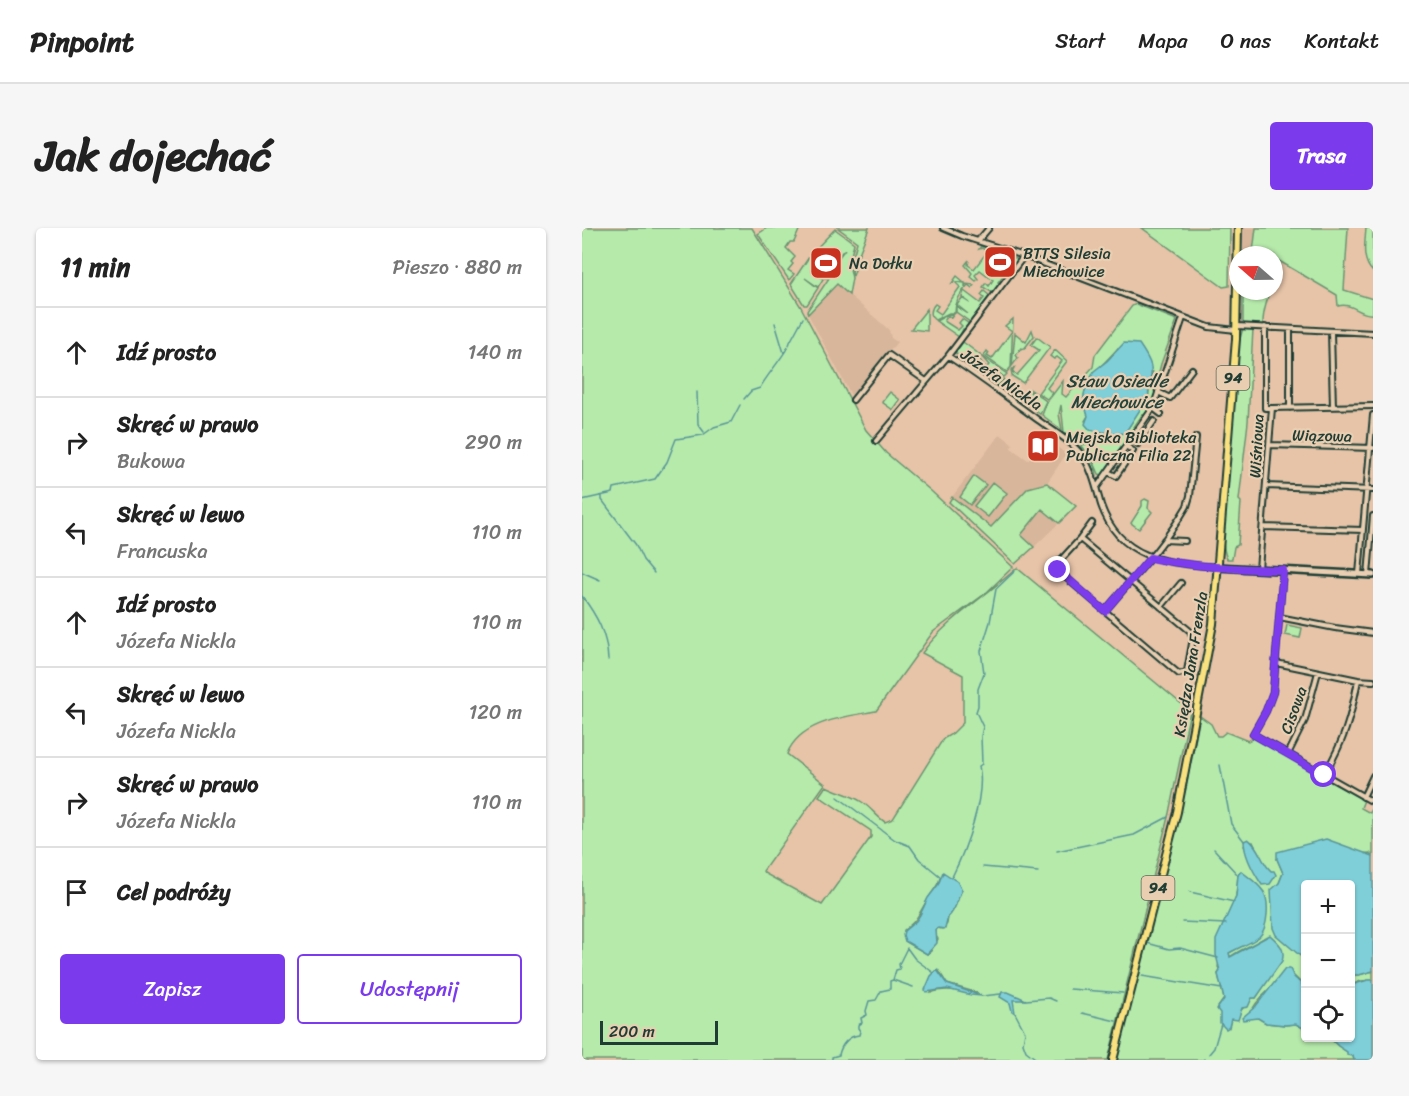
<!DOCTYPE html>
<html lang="pl">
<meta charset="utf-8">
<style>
:root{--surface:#fff;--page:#f6f6f6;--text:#222;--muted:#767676;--line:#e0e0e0;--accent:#7c3aed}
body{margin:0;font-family:Sriracha,sans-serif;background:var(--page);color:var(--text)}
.controls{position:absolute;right:18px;bottom:18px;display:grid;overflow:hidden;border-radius:6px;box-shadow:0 2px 4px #0004}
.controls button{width:54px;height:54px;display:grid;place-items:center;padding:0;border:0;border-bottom:2px solid var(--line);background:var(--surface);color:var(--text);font:30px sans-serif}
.compass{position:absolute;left:647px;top:18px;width:54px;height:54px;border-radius:50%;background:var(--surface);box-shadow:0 2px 4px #0004;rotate:290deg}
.scale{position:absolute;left:18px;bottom:15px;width:118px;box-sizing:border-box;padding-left:6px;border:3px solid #1f3d34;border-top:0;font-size:16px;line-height:21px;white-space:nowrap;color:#1f3d34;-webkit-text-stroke:4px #eaceb1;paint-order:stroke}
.stop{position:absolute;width:18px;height:18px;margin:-14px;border:4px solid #7c3aed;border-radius:50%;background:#fff}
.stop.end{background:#7c3aed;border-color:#fff;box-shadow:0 2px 6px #0008}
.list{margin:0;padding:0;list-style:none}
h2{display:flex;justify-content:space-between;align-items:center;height:78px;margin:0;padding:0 24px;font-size:26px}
h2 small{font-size:20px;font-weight:400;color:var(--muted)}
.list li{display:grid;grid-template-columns:39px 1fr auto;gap:18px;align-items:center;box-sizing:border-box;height:90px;padding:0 24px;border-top:2px solid var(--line)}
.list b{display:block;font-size:22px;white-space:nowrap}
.list p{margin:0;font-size:20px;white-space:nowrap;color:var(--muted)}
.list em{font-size:20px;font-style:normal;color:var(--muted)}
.actions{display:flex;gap:12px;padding:18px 24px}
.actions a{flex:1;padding:14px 0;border:2px solid var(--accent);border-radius:6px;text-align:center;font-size:21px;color:var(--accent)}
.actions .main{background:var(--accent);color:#fff}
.icon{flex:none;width:33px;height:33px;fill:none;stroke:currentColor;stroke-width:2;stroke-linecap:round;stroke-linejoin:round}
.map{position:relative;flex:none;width:791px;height:832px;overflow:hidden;border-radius:6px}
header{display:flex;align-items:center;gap:36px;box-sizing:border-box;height:84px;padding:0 30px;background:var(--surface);border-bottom:2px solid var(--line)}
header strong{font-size:28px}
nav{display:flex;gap:33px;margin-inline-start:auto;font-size:21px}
.intro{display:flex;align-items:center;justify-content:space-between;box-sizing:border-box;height:144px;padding:0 36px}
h1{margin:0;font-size:42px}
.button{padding:15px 27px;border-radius:6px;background:var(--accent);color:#fff;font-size:21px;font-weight:700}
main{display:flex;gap:36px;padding:0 36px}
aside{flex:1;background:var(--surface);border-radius:6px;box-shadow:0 2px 4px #0004}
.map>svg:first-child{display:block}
.built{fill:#d8b69b}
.green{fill:#b6eaab;stroke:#6a9470;stroke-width:1.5;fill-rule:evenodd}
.water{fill:#7fcfd9;stroke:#599597;stroke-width:1.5}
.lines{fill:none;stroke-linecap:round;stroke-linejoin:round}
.stream{stroke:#599597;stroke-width:1.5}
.street-casing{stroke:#1f3d34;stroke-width:8}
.secondary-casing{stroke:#1f3d34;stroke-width:10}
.primary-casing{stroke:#1f3d34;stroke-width:10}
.street{stroke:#eaceb1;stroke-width:4}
.secondary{stroke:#eaceb1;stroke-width:5}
.primary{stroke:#fae180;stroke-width:6}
.route{stroke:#7c3aed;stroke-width:8}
.labels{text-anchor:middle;stroke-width:4.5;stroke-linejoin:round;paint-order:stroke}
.shield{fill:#eaceb1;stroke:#5c685a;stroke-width:1.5}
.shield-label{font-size:15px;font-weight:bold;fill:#1f3d34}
.poi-label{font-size:16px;fill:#1f3d34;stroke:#eaceb1;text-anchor:start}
.street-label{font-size:16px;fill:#1f3d34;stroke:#eaceb1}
.water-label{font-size:18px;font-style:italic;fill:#24443c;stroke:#eaceb1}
</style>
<header>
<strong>Pinpoint</strong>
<nav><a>Start</a><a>Mapa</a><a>O nas</a><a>Kontakt</a></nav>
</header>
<div class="intro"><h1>Jak dojechać</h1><a class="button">Trasa</a></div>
<main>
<aside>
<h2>11 min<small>Pieszo · 880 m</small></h2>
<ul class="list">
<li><svg class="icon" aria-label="ahead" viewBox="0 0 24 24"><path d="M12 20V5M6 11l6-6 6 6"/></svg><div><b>Idź prosto</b></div><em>140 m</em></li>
<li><svg class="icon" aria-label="right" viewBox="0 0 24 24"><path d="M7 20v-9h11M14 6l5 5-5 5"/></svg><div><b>Skręć w prawo</b><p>Bukowa</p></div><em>290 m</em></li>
<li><svg class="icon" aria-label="left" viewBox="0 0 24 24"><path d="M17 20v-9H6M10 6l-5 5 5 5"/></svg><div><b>Skręć w lewo</b><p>Francuska</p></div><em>110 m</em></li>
<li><svg class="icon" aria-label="ahead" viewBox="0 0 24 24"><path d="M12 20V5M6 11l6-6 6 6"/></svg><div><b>Idź prosto</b><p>Józefa Nickla</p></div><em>110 m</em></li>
<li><svg class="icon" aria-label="left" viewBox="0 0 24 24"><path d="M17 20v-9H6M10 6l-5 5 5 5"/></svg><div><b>Skręć w lewo</b><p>Józefa Nickla</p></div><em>120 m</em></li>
<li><svg class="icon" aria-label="right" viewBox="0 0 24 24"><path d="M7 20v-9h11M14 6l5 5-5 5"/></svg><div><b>Skręć w prawo</b><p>Józefa Nickla</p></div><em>110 m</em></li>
<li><svg class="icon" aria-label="arrive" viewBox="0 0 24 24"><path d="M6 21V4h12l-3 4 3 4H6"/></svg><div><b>Cel podróży</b></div></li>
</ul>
<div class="actions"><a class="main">Zapisz</a><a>Udostępnij</a></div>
</aside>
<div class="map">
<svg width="791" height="832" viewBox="0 0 791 832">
<rect width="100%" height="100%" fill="#e7c4a8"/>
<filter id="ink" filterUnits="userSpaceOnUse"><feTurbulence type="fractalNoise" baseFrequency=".0167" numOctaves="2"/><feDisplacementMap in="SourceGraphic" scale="12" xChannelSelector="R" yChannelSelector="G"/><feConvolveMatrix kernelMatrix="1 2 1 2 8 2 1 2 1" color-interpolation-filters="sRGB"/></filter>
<g filter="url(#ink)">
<path class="built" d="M661,0H674L671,25L661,24Z
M255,56L307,102L309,110L315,114L272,168L269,167L226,86Z
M418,206L431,216L429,220L446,232L453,223L451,221L461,208L484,226L465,255L446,260L409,299L370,269Z
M460,281L477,295L452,319L439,307Z"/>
<path class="green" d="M0,0H170L219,79L284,202L304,225L349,263L431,339L404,365L351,404L294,483C262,489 218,493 205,526L243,556L181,643L182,645L240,677L289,609V603L237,568L244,558C256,564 270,567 280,574C289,580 295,589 303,594L311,591L361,511L371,505L381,495V447L340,425C365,391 404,368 435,340L608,483L587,585L526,832H0ZM358,650L380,662C375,671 374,682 366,689L365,696L360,701L355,700L353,707L356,711L349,723L345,726L323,713L322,702C338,690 336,686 346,671C350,663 356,659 358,650ZM357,743L365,756L396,765C379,764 364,759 349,765Z
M185,0H218L212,14H208L204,20L213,29L209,34L211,36L206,42L212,46L207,52L176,6Z
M256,0H287L271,41L273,42L271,48L269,36L275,14Z
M560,0H648L647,58L641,59Z
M674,0H766L762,62L791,71V86C778,88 771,74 756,78L755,67L692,30V27H661V24H671Z
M784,0H791V44C779,32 783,16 784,0Z
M253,1L272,15L267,36L270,50L267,67L255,56L226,86L225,83L247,50H243L231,42L245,22L257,29L263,21L257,27L246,20L229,42L241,51L236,59L223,50L236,60L225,77H222L209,56L229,26Z
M399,18L411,23L406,30L421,42L427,34L416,25L419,24L437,32L426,45H423L416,54L418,57L411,65L401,59L404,55L407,58L411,52L398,42L393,47L396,51L394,53L388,48L390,45L383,37L387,32L386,37L392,41L405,24L400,20L397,21Z
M375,48L382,54H373L383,55V59L384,56L392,57L390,60L386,57C379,64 373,74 373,85H367L353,92C347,88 349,80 353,76L356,78L353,82L359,86L378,59L373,54L370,55Z
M382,63L398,75L402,70L399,67L402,63L408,68L388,94L374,84V78L386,86L375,77L380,70L388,75L380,69Z
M661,63H687C685,76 680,85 681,98L661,96Z
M554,76L595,92L579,136L572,163L574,166L563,187H560L520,247L517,246L510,230L499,217L512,215L500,216L482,204L479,177L477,186L480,202L460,187L465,174L481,153L480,166L484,169L511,139L513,127L550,78ZM535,121L571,144L568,152L566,173L560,177L543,205L533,206L513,203L503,193L506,188C505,182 501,175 502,169C503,148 523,136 535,121Z
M345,81V103L329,101Z
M372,86L369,90L366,88L362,93L376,102L380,98L377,95L380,91L387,96L383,101H381L377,109L354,93L365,87Z
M431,91L429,139L425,144L402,128L405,123L407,125L405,128L410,131L430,103L423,98Z
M661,100L671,101L666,194L657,272L659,274L656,317L652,319L650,331H645C638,315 642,293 643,276C646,223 651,171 656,118Z
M450,102L452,108L442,121L439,120L434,127L436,130L430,138L433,105L444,114Z
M455,109L468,119L441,155L430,148L429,142L432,140L430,144L435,147L457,122L449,117Z
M381,114L398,127L389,140L382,134L383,132L373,125Z
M473,122L485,133L465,160L470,165L465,171L456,165L480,133L475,129L472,131L468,128Z
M399,128L425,146L422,149L417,145L415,147L421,151L415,159L390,141L397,131L404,140L407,137Z
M422,152L430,158L436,171L434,173L423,165L424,162L416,160Z
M446,161L450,166L443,172L453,175L449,162L464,173L458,186L439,172Z
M308,164L318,172L311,182L300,174Z
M479,203C494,214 513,228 515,248L512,247L498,222L478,206Z
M392,248L404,257L388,277L378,269Z
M411,254L425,265L406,289L392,278Z
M465,255L494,278L477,295L460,281L439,307L452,319L433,336L367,274L370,269L409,299L446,260Z
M563,271L567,273L566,280L570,284L557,301L549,295L560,278V273Z
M705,397L720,400L718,410L703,407Z
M618,488L629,496L635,508H639L644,504L666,513L673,509L727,542L782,572L779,580L788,585L791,579V628L788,625L695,631L701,645L697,655L720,728L723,732V759L709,745C696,756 669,772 668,790H676L684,795L703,797L714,796L723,801L724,810H748L756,818L771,828L772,832H535L605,555ZM671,614L682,637L689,643L678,653L662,618ZM659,643L682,664C685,710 685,703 647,725L648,729C659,721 671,717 683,709V756L674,770H670L652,790L649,791L647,799L636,779L642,771L636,746L638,743L636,739L647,688L654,668L656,647Z
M791,743V752L779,753L769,757L768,747H777Z"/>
<path class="water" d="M542,115L557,116C577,145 567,141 566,173L561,177L543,205L533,206L508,202L503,196L506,188L501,172L503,163L512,143L525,133Z
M666,611C677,618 679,634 689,643H692L694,647L688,656L680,657C672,645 662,627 662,613Z
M744,611L791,628V743L777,747H769L768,656H724L723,732L694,707L691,700L689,662L697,655L701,645L695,631V624Z
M659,643C666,649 676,655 681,663C688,673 686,700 677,709C669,715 656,720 647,725L648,729L688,707C697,715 704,721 700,733L674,770H670L666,779L660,780L656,792L649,791L647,799L644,801L638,795V785L635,781L642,771L636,746L638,743L634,727V712L654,668L656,647Z
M361,644L376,654L380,662C375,671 374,682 366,689L363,701L356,700L354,702L355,715L345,726L323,713L321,707L322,703L334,693L338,687L346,670L356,657Z
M703,741H708L712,749L723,759V801L714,796L703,797L684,795L676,790L661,792L660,790L674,778Z
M355,742L365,756L400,768L389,767L365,761L344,764L343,762L349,748Z
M786,752H791V832H772L771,828L765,827V824L756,818L748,810H768L769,757Z
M420,764H426L444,772H431L433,785L430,783L428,775L418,769Z"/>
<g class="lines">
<path class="stream" d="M193,95L202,125
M115,164L116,196L122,204
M162,171L169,163L178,160C184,148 207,122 208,114L221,90
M20,268V272L54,317L61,332L72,345
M0,272L31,265L32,260L73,251L85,234L94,211L121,207L132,199L149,194L158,177
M0,344L18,352
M0,368C15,388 25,406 26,432
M638,537L649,596L662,613
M256,569L313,612L328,618L337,631L359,649
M632,621L656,647
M475,623L552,607L586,589
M401,639L456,644
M370,649C384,621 404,568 397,538L400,536L399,508L401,499L394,484L396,478V461L402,445L399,423L408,394L414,361L433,343
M608,664L652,674
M600,694L644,696
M565,715L587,721L598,720L636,730
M325,720L333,731L352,745
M560,748L640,761
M311,752L331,759
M488,761L541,765
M400,768L419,766
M444,772L467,770L474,773
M433,785L443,804L441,815L444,823L453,830
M500,785L534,793
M627,826L632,820L639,796
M250,832V829L257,827C259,817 266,808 277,807L278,803L276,800V797L280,795L279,790L285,787L284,783L287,773L294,772L299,763L308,761V753L311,752L314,742L318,741L317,736L325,720
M621,832L622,831"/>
<g class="street-casing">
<path id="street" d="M361,0L380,8L442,28L627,99L654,102
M396,13L407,0
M655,98L791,105
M708,101V180
M749,104L751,179
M366,128C397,148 426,170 456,192C470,202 488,212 499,226C510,240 514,260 519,277C538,332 585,335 635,339
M576,164L588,170L610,141
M271,172L307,127L344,153
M571,180L579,186
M690,180L791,178
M294,213L366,128L442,28
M556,216L572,193
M688,217L791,220
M526,244L534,248L551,223L544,218
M684,258L791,262
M515,259L571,180L601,90
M681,299L781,302
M498,311L510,295
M582,312L603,313
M677,341L690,180H683V99
M701,342L691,464L684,483L671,506L791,574
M777,346L791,187
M786,347L791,288
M579,379L599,355
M523,383L475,342L476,335L498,311L608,403L611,410L605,443L597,446L523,383C551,350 583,316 605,278L608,268L614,209
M697,389L753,400L791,405
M694,435L776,452L791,453
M706,526L723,492L736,444
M742,547C762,513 769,490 776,452
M781,569L791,548"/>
</g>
<g class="secondary-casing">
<path id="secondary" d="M635,339L791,347"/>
</g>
<g class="primary-casing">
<path id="primary" d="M531,832L595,584L631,396L654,111L656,0"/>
</g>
<use href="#street" class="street"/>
<use href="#secondary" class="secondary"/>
<use href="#primary" class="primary"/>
</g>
</g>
<g class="lines" filter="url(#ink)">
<path class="route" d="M476,342L523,383L568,330C612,339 656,341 701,342L691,464L684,483L671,506L742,547"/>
</g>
<defs>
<g id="stadium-square" transform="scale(1.725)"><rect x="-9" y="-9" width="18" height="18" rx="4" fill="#c8321e" stroke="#eaceb1"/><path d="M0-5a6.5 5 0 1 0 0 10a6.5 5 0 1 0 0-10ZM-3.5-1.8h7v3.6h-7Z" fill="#fff"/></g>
<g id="library-square" transform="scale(1.725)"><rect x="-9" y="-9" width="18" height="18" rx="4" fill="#c8321e" stroke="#eaceb1"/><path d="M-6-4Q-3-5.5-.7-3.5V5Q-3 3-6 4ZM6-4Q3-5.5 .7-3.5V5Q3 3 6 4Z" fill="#fff"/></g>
</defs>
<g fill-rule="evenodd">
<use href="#stadium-square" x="418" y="34"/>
<use href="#stadium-square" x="244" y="35"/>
<use href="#library-square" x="461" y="218"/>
</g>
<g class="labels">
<g class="shield">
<rect x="634.5" y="138" width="33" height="24" rx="4.5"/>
<rect x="559.5" y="648" width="33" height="24" rx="4.5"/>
</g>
<g class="shield-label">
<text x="651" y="155">94</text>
<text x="576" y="665">94</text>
</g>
<g class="poi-label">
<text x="441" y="31">BTTS Silesia<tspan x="441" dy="18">Miechowice</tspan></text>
<text x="267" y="41">Na Dołku</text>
<text x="484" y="215">Miejska Biblioteka<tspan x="484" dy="18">Publiczna Filia 22</tspan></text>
</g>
<g class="street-label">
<text transform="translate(420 151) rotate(35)" y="6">Józefa Nickla</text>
<text transform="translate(740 207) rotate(1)" y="6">Wiązowa</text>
<text transform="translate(674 218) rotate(-87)" y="6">Wiśniowa</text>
<text transform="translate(608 436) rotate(-81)" y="6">Księdza Jana Frenzla</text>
<text transform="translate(711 482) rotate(-70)" y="6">Cisowa</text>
</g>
<g class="water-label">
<text x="535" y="159">Staw Osiedle<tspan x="535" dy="21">Miechowice</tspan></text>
</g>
</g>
</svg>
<div class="controls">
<button>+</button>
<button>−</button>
<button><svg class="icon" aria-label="locate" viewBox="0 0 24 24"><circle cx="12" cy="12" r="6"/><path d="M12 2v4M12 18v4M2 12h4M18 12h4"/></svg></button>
</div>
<svg class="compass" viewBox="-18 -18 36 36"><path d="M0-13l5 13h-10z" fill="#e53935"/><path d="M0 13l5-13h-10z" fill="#767676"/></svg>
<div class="scale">200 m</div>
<div class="stop" style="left:742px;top:547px"></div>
<div class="stop end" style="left:476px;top:342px"></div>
</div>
</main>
